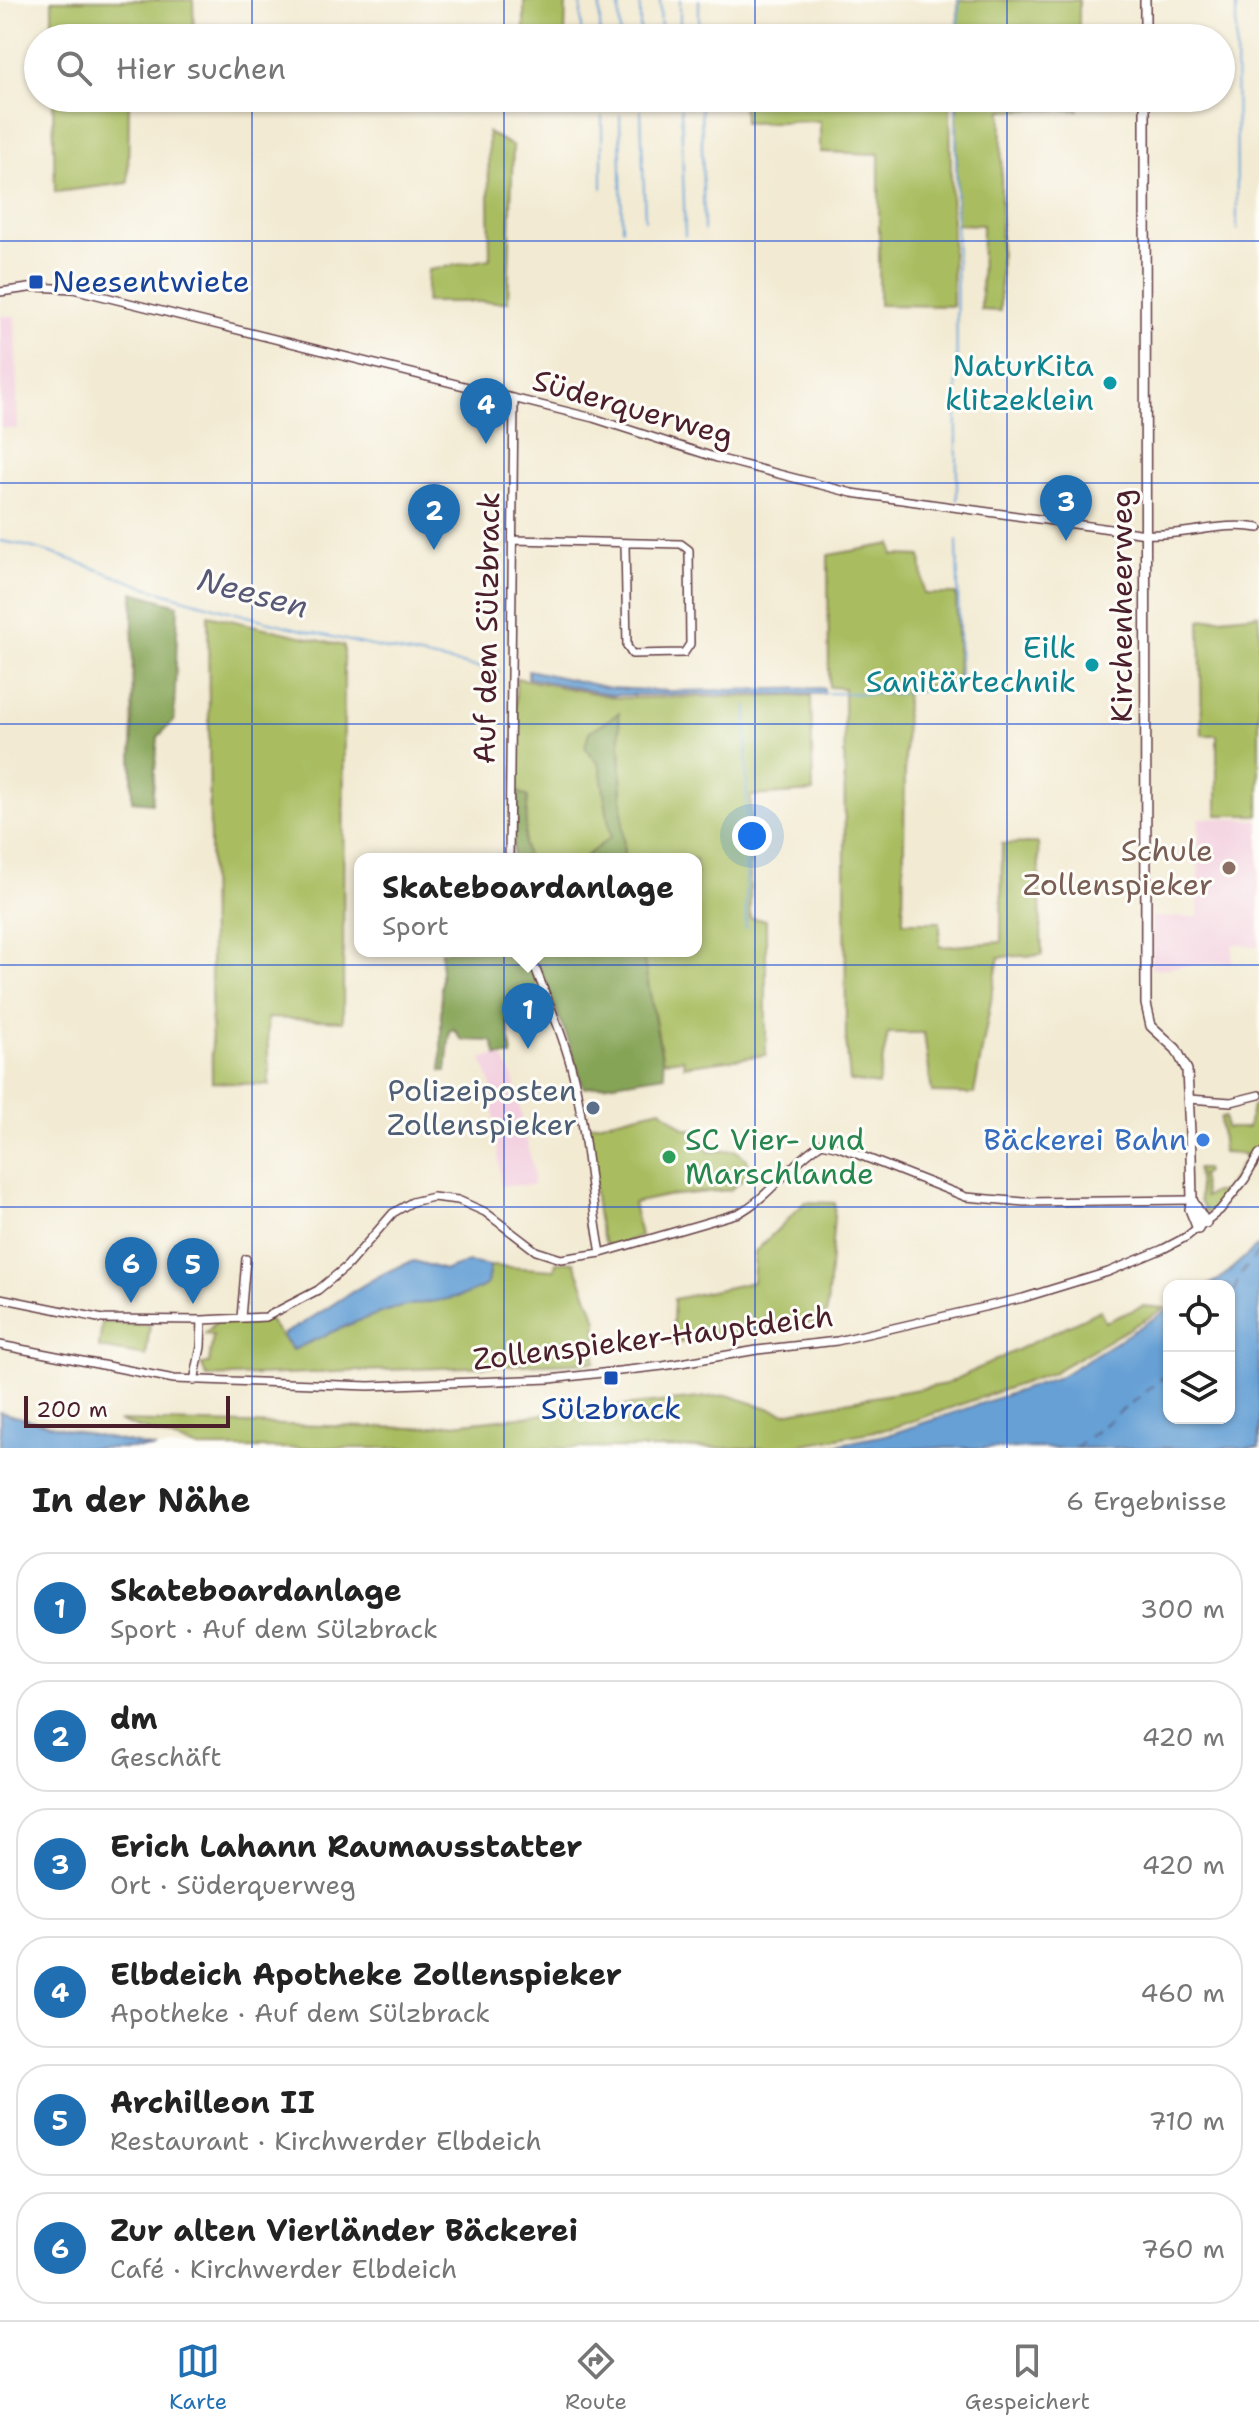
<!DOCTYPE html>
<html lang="de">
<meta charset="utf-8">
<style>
:root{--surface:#fff;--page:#f2f2f2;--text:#222;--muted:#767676;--line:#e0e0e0;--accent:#1f6fb2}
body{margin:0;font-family:"Shantell Sans",sans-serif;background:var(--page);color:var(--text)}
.controls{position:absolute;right:24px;bottom:24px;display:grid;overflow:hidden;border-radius:16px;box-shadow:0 2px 6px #0004}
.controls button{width:72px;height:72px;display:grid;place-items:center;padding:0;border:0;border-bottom:2px solid var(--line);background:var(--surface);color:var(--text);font:40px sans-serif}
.scale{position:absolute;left:24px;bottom:20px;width:206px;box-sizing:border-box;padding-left:8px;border:4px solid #4a1f2b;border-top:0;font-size:22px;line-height:28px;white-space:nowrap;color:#4a1f2b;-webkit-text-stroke:6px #fdfcf7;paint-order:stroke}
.you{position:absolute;left:752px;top:836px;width:28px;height:28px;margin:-20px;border:6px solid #fff;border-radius:50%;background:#1a73e8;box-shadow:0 0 0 12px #1a73e833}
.badge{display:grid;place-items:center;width:52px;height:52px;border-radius:50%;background:var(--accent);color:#fff;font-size:26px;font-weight:700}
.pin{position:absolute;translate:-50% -66px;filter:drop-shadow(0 2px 4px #0008)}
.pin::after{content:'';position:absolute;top:42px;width:28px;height:24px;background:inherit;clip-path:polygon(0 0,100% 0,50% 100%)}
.popup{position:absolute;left:354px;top:853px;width:348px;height:104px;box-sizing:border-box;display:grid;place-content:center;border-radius:16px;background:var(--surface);filter:drop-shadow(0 2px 6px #0005);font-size:26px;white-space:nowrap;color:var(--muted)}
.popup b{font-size:30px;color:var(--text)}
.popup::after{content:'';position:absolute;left:50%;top:100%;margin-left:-16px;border:16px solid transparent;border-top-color:var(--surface)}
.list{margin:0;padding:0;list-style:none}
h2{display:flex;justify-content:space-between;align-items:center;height:104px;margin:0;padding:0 32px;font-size:34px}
h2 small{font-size:26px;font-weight:400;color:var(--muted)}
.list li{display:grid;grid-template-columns:52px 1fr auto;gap:24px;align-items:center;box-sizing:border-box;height:112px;margin:0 16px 16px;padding:0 16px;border:2px solid var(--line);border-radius:32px}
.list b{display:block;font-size:30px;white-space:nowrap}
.list p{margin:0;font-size:26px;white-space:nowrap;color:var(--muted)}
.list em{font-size:26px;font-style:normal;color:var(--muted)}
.icon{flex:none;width:44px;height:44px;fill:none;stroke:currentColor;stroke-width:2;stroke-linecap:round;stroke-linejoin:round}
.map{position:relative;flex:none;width:1259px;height:1448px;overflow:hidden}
.search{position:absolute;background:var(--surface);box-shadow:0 2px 6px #0004;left:24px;right:24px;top:24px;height:88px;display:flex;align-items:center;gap:20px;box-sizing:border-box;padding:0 28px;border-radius:44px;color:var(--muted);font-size:30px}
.sheet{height:872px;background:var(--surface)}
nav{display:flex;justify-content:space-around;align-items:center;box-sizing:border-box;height:112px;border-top:2px solid var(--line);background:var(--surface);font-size:22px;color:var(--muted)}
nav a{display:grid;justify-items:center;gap:4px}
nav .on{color:var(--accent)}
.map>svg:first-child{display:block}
.built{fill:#f3cfdf}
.green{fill:#a9bd61;stroke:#7a6e46;stroke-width:2}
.forest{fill:#86a457;stroke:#686241;stroke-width:2}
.water{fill:#66a0d5;stroke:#586080;stroke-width:2}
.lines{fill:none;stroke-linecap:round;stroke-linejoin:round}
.stream{stroke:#66a0d5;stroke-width:2}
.ferry{stroke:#575977;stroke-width:2;stroke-dasharray:10 8;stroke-linecap:butt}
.minor-casing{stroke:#633d44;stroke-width:10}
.major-casing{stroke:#633d44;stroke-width:12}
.minor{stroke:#fff;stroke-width:7}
.major{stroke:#fff;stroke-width:9}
.grid{fill:none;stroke:#1d4ed8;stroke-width:2;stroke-opacity:0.55}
.transit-dot{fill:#1a4fb4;stroke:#fdfcf7;stroke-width:3}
.culture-dot{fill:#0f9aa8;stroke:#fdfcf7;stroke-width:3}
.education-dot{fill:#8d6e63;stroke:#fdfcf7;stroke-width:3}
.service-dot{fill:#5c6f8a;stroke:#fdfcf7;stroke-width:3}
.shop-dot{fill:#3f7fe0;stroke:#fdfcf7;stroke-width:3}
.leisure-dot{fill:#2e9e5b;stroke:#fdfcf7;stroke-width:3}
.labels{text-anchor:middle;stroke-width:6;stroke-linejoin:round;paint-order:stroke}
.transit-label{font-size:30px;fill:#164399;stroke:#fdfcf7;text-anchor:start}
.culture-label{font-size:30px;fill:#0d838f;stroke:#fdfcf7;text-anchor:end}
.street-label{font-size:30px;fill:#4a1f2b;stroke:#fdfcf7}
.education-label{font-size:30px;fill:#785e54;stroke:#fdfcf7;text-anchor:end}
.service-label{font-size:30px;fill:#4e5e75;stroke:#fdfcf7;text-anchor:end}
.leisure-label{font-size:30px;fill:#27864d;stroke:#fdfcf7;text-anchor:start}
.shop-label{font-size:30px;fill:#366cbe;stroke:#fdfcf7;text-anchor:end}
.water-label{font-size:32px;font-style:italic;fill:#575977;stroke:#fdfcf7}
</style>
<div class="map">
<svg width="1259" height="1448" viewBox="0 0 1259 1448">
<rect width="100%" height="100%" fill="#fdfcf7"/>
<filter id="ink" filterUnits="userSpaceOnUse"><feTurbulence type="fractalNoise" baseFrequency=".0125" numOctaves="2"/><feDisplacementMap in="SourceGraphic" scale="16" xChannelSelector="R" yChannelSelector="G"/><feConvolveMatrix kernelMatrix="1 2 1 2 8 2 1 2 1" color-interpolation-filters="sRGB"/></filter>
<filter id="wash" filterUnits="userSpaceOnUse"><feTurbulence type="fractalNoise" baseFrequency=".006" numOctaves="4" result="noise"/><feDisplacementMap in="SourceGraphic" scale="32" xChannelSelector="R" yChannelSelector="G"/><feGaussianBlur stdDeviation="1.8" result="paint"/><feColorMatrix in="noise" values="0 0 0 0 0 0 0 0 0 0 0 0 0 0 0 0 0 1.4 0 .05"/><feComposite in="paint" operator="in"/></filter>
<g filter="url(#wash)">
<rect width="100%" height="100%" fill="#f2ead2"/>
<path class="built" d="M0,316H15L18,429L1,428Z
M1199,818L1259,820V946L1233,944L1232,962L1151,969L1152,917H1198Z
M492,1056L503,1058L514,1079L534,1175L532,1185L501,1186L491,1084L482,1059Z"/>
<path class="green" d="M52,0H193L194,38H52Z
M524,0H566L565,38H524Z
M958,0H1079V38H958Z
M53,98H129L128,183L55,192Z
M743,98H950L953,306L879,305V154L820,152V121L744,123Z
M957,98H1078V110H1002L1000,311L981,310L982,225L956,224Z
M488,133L513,146L508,302H426L428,270L490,259Z
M892,544L893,555L921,556L924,594H956L958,676L949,684L906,690L903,922H940V947L1001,942L1002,844L1038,843L1042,955L999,957L974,1094L932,1093L924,1033H888L878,1085L850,1081L846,1040L844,688L829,687L828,555Z
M1259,614V815H1217V735H1202L1200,620Z
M208,615L344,646L343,1021L267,1018L269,1085L212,1082Z
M516,678L618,698L811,696L813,792L751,796L750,918L766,920V1055L684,1066L683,1059L663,1061L642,951H696V859H624L619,714L600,766L611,838L582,859H527L524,845L528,797L514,790Z
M1252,1106H1259V1144L1249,1163L1244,1160V1154L1223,1153L1220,1118L1225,1117L1226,1128H1248Z
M661,1109L685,1129H695L708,1152L735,1150L747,1159L751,1173L730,1190L666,1196L633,1203L640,1236L617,1246H608C592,1228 595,1155 588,1126Z
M1242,1163L1248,1165C1238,1182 1228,1201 1211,1213L1206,1212L1200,1200L1197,1169H1205L1206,1172L1201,1175L1205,1197L1214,1192H1225Z
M805,1202L835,1203L826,1321L769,1327L672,1344L674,1299L753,1282L755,1252Z
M556,1262H574L597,1321L595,1362L207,1377L201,1364H209L213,1335L205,1334L215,1323L268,1319L292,1350L348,1324L399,1307L460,1296L487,1284L490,1266L554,1270Z
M1143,1306L1165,1308L1052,1373L892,1428L783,1448H199L118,1421L415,1428L727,1395L784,1413L946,1384L1100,1310L1105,1322Z
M102,1322L150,1325L146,1356L99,1348Z"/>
<path class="forest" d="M133,592L178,605L174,720L158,737L152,803L132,801Z
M619,713L624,859H582L611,837L600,766L585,747L589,732Z
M514,790L528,797L524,845L527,859H513Z
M441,951H525L544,1003L507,1017L512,1056H497L492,1041L462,1040L454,1029L450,1031L446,1071H441Z
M532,951H642L665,1075L584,1088L567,1037Z"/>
<path class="water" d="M528,670L610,688L670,691L824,688V694L613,695L528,678Z
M1257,1246L1259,1249V1448H822L894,1433L1059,1377L1169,1309V1418H1229V1286H1207L1220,1279Z
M414,1261L445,1270L469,1262L490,1266L487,1284C462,1302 427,1300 397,1308C361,1318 327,1334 293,1350L283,1337V1334C328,1312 366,1276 414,1261Z
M0,1412L69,1430L156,1448H0Z"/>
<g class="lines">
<path class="stream" d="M581,0V38
M600,0V38
M619,0L620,38
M640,0V38
M660,0L661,38
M680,0V38
M699,0V38
M1236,0L1237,230
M958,38L959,0
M956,98L957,500
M701,106L704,230
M681,109L685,236
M641,111L645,220
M620,115L622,228
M602,188V117
M0,541C56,549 108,576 162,592C272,625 386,651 499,671
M823,693L892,694L947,688L960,677L957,540
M746,928L747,705"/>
<path class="ferry" d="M1229,1308L1239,1277L1259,1251
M1075,1448L1169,1373"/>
</g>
</g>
<g filter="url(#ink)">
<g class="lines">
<g class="minor-casing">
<path id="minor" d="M0,292L36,287L73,289L593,418L717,458L852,493L1146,534C1184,537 1221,521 1259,528
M513,540L681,544L689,550L690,644L684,653L632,654L627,646L625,544
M509,859L514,398
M529,951C544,993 564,1035 574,1078C587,1136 590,1195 601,1253
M1189,1099L1231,1102L1259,1095
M0,1298L103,1319L202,1320L266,1317L318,1290L347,1266L393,1213L412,1202L433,1197L458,1200L485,1212L536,1251L561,1259L601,1253L739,1213C772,1195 791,1162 822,1143L839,1147L966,1197L1024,1202L1192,1200
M241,1318L246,1259
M0,1345L174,1379L369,1386L550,1379L663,1366L757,1350L837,1341L1023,1298L1108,1272L1163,1249L1186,1237L1220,1210L1245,1179L1259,1154
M194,1381L201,1347L202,1320"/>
</g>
<g class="major-casing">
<path id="major" d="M1145,0V38
M1145,98L1146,1004L1151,1026L1176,1049L1187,1070L1191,1155L1192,1200L1190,1209L1198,1229
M1192,1200L1206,1223"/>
</g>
<use href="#minor" class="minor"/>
<use href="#major" class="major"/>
</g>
</g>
<path class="grid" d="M252,0V38M504,0V38M755,0V38M1007,0V38M252,98V1448M504,98V1448M755,98V1448M1007,98V1448M0,241H1259M0,483H1259M0,724H1259M0,965H1259M0,1207H1259"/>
<g class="transit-dot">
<rect x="28" y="274" width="16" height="16" rx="4"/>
<rect x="603" y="1370" width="16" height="16" rx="4"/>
</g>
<g class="culture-dot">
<circle cx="1110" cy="383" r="8"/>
<circle cx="1092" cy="665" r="8"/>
</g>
<circle class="education-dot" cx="1229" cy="868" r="8"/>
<circle class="service-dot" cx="593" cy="1108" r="8"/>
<circle class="shop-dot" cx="1203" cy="1140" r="8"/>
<circle class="leisure-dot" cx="669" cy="1157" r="8"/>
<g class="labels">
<g class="transit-label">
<text x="52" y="292">Neesentwiete</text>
<text x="611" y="1419" text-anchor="middle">Sülzbrack</text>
</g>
<g class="culture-label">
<text x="1094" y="376">NaturKita<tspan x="1094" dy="34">klitzeklein</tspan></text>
<text x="1076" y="658">Eilk<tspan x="1076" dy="34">Sanitärtechnik</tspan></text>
</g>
<g class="street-label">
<text transform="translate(633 408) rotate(16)" y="10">Süderquerweg</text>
<text transform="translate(1122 606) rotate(-90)" y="10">Kirchenheerweg</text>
<text transform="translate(487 628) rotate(-89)" y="10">Auf dem Sülzbrack</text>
<text transform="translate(653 1338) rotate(-7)" y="10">Zollenspieker-Hauptdeich</text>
</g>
<g class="education-label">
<text x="1213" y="861">Schule<tspan x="1213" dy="34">Zollenspieker</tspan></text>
</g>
<g class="service-label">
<text x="577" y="1101">Polizeiposten<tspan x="577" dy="34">Zollenspieker</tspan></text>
</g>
<g class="leisure-label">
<text x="685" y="1150">SC Vier- und<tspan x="685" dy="34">Marschlande</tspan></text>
</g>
<g class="shop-label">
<text x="1187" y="1150">Bäckerei Bahn</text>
</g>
<g class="water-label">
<text transform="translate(253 593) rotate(15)" y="11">Neesen</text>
</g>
</g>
</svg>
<div class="controls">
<button><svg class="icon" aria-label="locate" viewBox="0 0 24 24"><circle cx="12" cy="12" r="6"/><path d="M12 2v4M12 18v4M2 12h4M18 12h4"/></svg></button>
<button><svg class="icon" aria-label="layers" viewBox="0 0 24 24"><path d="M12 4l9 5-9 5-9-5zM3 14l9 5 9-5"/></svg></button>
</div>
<div class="scale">200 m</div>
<div class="you"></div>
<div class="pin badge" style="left:528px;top:1049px">1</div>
<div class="popup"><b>Skateboardanlage</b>Sport</div>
<div class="pin badge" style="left:434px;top:550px">2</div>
<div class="pin badge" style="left:1066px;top:541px">3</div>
<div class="pin badge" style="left:486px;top:444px">4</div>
<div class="pin badge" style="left:193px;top:1304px">5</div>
<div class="pin badge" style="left:131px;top:1303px">6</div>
<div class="search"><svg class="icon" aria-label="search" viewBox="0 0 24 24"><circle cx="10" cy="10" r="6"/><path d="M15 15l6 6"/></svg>Hier suchen</div>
</div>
<section class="sheet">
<h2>In der Nähe<small>6 Ergebnisse</small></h2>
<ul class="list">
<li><span class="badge">1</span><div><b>Skateboardanlage</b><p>Sport · Auf dem Sülzbrack</p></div><em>300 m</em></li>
<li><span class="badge">2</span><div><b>dm</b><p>Geschäft</p></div><em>420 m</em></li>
<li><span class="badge">3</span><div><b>Erich Lahann Raumausstatter</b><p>Ort · Süderquerweg</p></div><em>420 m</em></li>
<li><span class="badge">4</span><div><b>Elbdeich Apotheke Zollenspieker</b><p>Apotheke · Auf dem Sülzbrack</p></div><em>460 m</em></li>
<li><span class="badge">5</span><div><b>Archilleon II</b><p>Restaurant · Kirchwerder Elbdeich</p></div><em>710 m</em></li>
<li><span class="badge">6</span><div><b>Zur alten Vierländer Bäckerei</b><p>Café · Kirchwerder Elbdeich</p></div><em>760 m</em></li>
</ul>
</section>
<nav>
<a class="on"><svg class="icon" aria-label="map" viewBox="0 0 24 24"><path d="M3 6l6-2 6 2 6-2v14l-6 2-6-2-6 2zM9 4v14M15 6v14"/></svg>Karte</a>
<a><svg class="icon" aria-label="directions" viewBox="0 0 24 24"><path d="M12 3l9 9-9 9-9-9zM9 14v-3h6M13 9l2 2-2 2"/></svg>Route</a>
<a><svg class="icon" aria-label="saved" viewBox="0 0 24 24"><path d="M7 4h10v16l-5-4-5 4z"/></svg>Gespeichert</a>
</nav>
